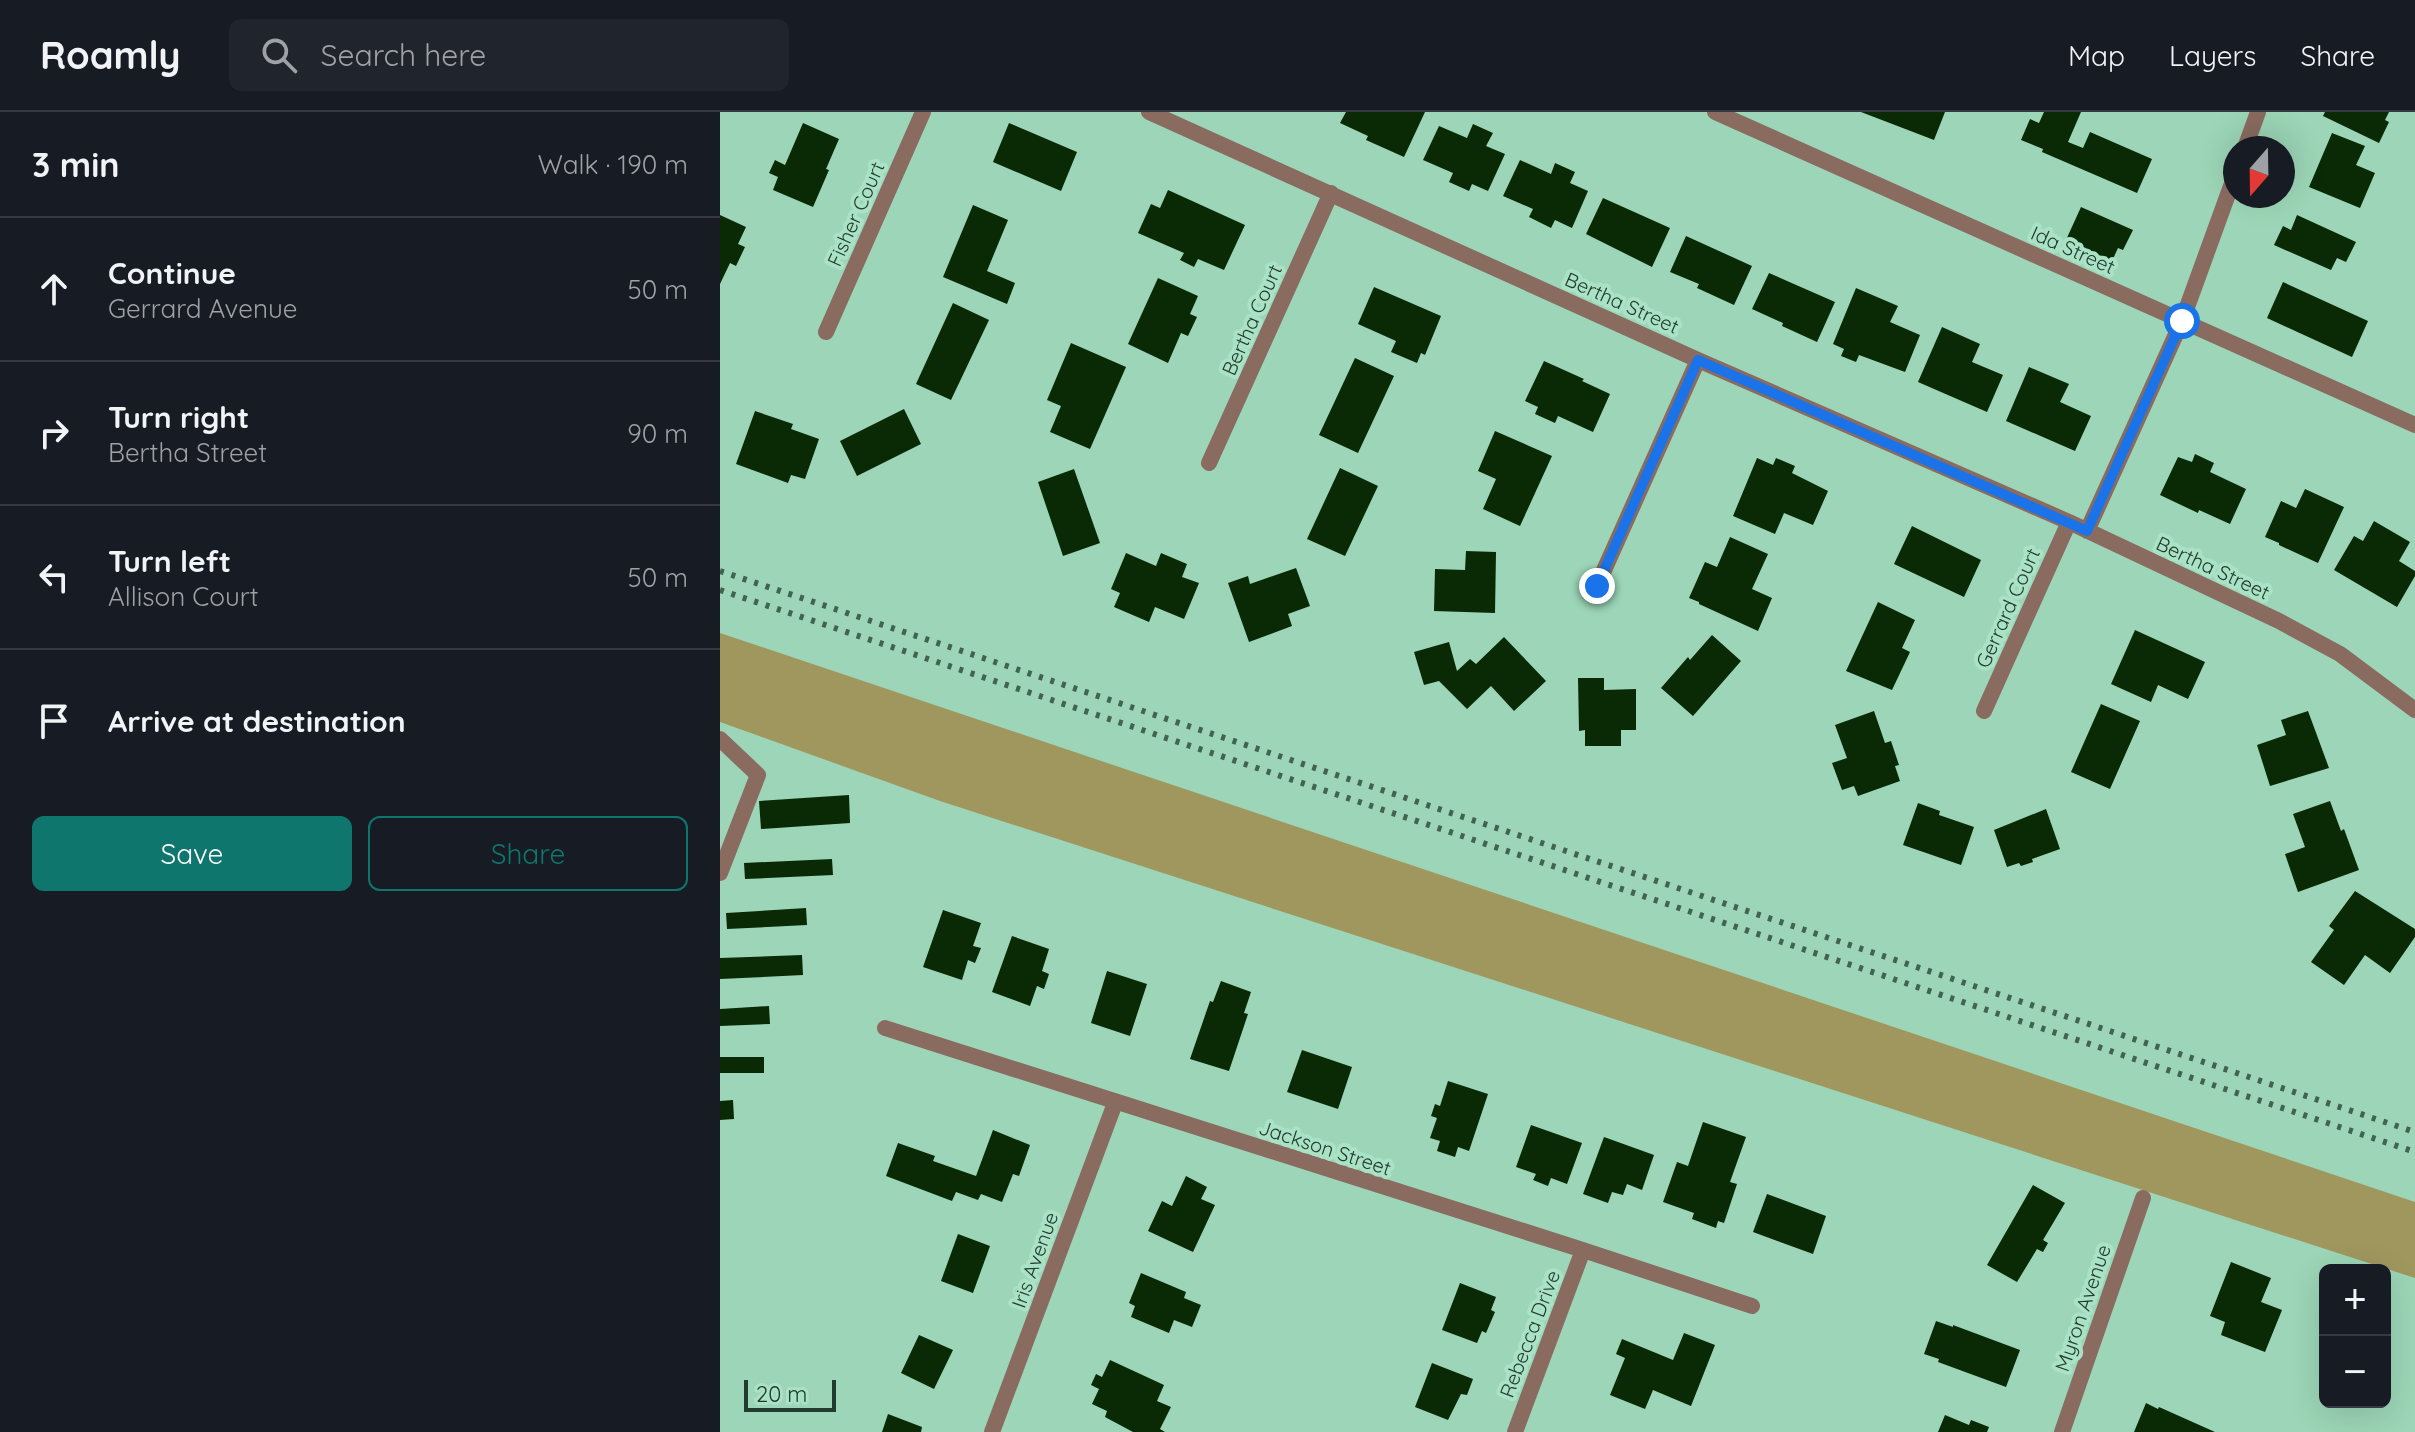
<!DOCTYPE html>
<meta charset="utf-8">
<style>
:root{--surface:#171b24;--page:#20242c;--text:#f1f3f6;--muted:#9ea1a6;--line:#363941;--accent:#0f766e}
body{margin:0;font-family:Quicksand,sans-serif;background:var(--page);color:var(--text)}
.controls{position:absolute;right:24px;bottom:24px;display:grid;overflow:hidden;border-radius:12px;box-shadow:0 8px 32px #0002}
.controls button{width:72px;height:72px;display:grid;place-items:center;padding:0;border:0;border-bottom:2px solid var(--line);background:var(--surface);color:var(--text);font:40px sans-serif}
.compass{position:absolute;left:1503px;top:24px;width:72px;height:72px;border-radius:50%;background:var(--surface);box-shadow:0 8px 32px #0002;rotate:200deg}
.scale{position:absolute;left:24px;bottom:20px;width:92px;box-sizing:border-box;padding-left:8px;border:4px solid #233a2e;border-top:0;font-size:22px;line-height:28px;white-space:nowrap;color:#233a2e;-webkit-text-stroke:6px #a9e2c4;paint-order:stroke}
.stop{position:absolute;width:24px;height:24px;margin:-18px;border:6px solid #1a73e8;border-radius:50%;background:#fff}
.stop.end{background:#1a73e8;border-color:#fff;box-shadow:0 2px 8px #0008}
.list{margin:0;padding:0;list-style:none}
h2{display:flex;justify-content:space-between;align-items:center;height:104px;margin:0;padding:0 32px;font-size:34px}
h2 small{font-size:26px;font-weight:400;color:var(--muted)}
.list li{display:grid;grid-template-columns:52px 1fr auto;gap:24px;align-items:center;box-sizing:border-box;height:144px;padding:0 32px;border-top:2px solid var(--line)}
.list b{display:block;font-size:30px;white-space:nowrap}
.list p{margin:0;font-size:26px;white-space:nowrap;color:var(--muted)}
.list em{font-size:26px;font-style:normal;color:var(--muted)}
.actions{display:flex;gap:16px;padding:24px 32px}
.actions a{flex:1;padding:18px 0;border:2px solid var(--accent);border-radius:12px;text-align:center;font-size:28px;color:var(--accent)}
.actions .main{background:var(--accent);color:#fff}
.icon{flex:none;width:44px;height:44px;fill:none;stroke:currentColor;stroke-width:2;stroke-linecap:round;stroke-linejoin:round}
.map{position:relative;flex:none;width:1695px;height:1320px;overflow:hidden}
header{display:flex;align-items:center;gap:48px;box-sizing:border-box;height:112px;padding:0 40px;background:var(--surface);border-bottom:2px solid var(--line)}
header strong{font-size:38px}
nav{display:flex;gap:44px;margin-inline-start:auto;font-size:28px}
.search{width:560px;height:72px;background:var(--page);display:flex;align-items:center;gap:20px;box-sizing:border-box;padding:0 28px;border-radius:12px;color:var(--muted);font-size:30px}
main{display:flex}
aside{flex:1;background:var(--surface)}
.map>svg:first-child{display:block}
.green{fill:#a0975e}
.building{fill:#092a05}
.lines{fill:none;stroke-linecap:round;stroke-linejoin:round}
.street{stroke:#8a6b60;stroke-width:16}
.rail{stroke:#426252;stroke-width:6;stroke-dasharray:4 8;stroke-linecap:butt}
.route{stroke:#1a73e8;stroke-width:10}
.labels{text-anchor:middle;stroke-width:8;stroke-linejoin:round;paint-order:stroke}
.street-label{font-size:20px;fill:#233a2e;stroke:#a9e2c4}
</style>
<header>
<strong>Roamly</strong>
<div class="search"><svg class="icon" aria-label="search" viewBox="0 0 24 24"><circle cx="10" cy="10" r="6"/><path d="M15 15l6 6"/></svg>Search here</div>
<nav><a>Map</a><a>Layers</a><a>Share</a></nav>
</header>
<main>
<aside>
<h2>3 min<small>Walk · 190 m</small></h2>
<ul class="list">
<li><svg class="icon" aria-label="ahead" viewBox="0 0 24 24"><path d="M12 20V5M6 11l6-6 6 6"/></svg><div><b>Continue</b><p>Gerrard Avenue</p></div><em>50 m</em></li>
<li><svg class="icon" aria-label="right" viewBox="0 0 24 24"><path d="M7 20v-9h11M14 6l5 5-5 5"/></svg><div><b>Turn right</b><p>Bertha Street</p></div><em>90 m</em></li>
<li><svg class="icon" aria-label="left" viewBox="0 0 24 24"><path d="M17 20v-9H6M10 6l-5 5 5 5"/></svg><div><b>Turn left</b><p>Allison Court</p></div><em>50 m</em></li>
<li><svg class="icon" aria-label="arrive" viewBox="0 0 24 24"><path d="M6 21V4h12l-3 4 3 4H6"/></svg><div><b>Arrive at destination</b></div></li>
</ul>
<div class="actions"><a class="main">Save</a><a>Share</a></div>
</aside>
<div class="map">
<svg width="1695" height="1320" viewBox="0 0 1695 1320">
<rect width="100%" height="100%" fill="#9cd5b7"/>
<path class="green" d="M0,521L1695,1090V1166L220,689L0,610Z"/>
<path class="building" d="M626,0H705L684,45L646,28L648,24L620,11Z
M1141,0H1225L1214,28Z
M1324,0H1361L1348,30L1363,36L1370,20L1432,47L1417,81L1322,40L1323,37L1301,28L1310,7L1319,11Z
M1605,0H1669L1665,8L1669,10L1659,31L1603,4Z
M83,11L119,27L106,57L109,58L93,95L53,78L58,65L49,61L55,48L65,53Z
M289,11L357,40L341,79L273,50Z
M753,12L773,21L766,34L785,42L768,79L752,72L749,79L729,70L733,61L703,48L719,14L747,26Z
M1612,21L1645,34L1636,53L1655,61L1640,96L1589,75Z
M800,48L831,62L835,51L855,60L850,71L868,79L852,116L835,108L831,116L809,105L813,97L783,84Z
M448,78L525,113L504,158L478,147L474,155L460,148L464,141L418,121L431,92L440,96Z
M883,86L950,116L932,155L866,122Z
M253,93L288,108L267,159L295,171L287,192L223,165Z
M1361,95L1413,118L1403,138L1398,136L1392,149L1346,128Z
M0,103L26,115L18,132L25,135L16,154L10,151L0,172Z
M1577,103L1636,130L1626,150L1617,146L1611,158L1554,133L1563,114L1571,118Z
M966,124L1032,154L1014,193L977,176L979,172L950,160Z
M1049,161L1115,190L1097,230L1062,214L1063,211L1032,197Z
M438,166L478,184L470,202L477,205L468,224L461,221L448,251L408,232Z
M1563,170L1648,209L1632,245L1547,206Z
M654,175L721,204L705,243L701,241L697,251L671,240L676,229L638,212Z
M1136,176L1178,194L1170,210L1200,223L1185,260L1139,243L1136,250L1121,244L1124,237L1113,232Z
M233,191L269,208L231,288L196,272Z
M1222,215L1260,232L1252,250L1283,263L1267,300L1198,270Z
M351,231L406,255L370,337L330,320L341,294L327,288Z
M635,246L674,264L638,341L599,323Z
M824,249L864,267L862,269L890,282L873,320L838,304L835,311L815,302L818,295L805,289Z
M1309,255L1349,272L1340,290L1371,304L1355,339L1286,309Z
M184,297L201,332L137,364L120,329Z
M35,299L73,312L71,317L99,327L85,367L71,363L68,371L16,352Z
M775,319L832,344L800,414L763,397L776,367L758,359Z
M1475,342L1494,351L1490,360L1526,377L1510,412L1479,398L1478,401L1440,383L1458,345L1472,350Z
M1037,346L1053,353L1056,346L1075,354L1072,361L1108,379L1093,413L1064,401L1055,422L1013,404Z
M620,356L658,374L625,444L587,427Z
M354,357L380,431L343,444L318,370Z
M1585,377L1624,395L1598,451L1559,433V431L1545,425L1561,389L1576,396Z
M1654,409L1690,430L1679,449L1695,459V464L1677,495L1614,458L1634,424L1643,429Z
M1192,414L1261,448L1244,485L1174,452Z
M1010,425L1048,442L1032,477L1052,486L1038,519L979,492V490L969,486L985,450L997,455Z
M746,439L776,440L775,501L714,499L715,457L745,458Z
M406,441L436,454L441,441L467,452L462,465L479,471L464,507L435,495L429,510L394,495L400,481L391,477Z
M576,456L590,494L568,502L572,514L529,530L508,471L528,464L530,472Z
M1158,490L1195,508L1182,536L1190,540L1172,578L1126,559Z
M1415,518L1485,550L1468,587L1438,573L1431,590L1391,572Z
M992,523L1021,549L973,604L941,576L968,545L970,548Z
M784,525L826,569L794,599L771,574L747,597L719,569L704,573L694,540L729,530L737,559L750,547L756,552Z
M858,566H884V578L916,577V618H901V634H865V618L859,619Z
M1381,592L1420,609L1390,677L1351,660Z
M1154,599L1165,631L1171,629L1179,653L1175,654L1180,669L1138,684L1134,674L1122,678L1112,651L1127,646L1115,613Z
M1588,599L1609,656L1550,674L1537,633L1566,623L1561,608Z
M129,683L130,711L41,717L39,689Z
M1610,689L1621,719L1624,717L1639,758L1578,780L1565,742L1585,735L1573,702Z
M1198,691L1220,699L1219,703L1254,715L1241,753L1183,733Z
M1326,697L1340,737L1312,747L1313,750L1301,754L1299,751L1287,755L1274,718Z
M112,747L113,763L25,767L24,751Z
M1635,779L1695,817V825L1670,861L1645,843L1624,873L1591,850L1614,818L1609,814Z
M86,796L87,813L7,817L6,801Z
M223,798L261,811L253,834L261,836L255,851L248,848L242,868L203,855Z
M292,824L329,837L322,859L329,862L324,877L317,874L310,894L272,880Z
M82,843L83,863L0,867V846Z
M387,859L427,872L410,924L371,911Z
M501,869L531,880L524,901L528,902L509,959L470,947L490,889L493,890Z
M49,894L50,912L0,914V897Z
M582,938L632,955L618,997L567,980Z
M0,945H44V961H0Z
M728,969L768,982L749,1039L738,1035L735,1045L717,1039L720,1029L710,1026L717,1006L711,1004L715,992L720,994Z
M13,988L14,1007L0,1008V989Z
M983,1010L1026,1025L1010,1070L1017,1072L1004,1111L998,1109L996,1116L972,1107L974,1101L943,1090L957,1050L968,1054Z
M811,1013L862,1031L847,1072L831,1066L828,1074L813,1068L816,1062L796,1055Z
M273,1018L310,1033L299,1064L293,1062L282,1090L261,1082L258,1088L236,1080L232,1089L166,1064L178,1031L215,1044L213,1049L256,1064Z
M884,1025L934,1043L922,1078L907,1072L903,1083L892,1080L888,1091L863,1082Z
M466,1064L487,1075L481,1087L495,1093L473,1140L428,1119L442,1089L452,1094Z
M1313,1073L1345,1091L1323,1128L1328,1131L1323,1140L1317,1137L1297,1170L1267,1153Z
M1047,1082L1106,1104L1093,1142L1033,1120Z
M238,1122L270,1134L253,1181L221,1169Z
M1511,1150L1551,1166L1541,1190L1562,1198L1545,1240L1501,1223L1505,1210L1490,1204Z
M421,1161L466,1180L464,1186L481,1193L472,1215L454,1208L449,1221L411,1205L415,1194L409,1191Z
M740,1171L776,1185L771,1198L775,1200L766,1221L762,1219L757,1231L722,1218Z
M1216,1209L1233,1215V1213L1300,1238L1286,1275L1218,1250L1219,1247L1204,1242Z
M964,1221L995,1233L971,1294L933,1278L925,1297L890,1283L905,1246L896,1242L902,1227L953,1248Z
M199,1223L233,1238L214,1277L181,1261Z
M390,1248L444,1273L437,1289L451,1295L440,1317L445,1320H413L385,1305L387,1299L372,1292L379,1277L371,1273L376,1262L382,1265Z
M712,1251L753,1267L747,1283L741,1282L728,1308L695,1295Z
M1426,1291L1438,1297L1439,1295L1495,1320H1414Z
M168,1302L202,1315L201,1320H162Z
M1225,1303L1249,1313L1251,1308L1269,1315L1267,1320H1218Z"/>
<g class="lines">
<path class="street" d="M429,0L978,248L1349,410L1559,509L1620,542L1695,598
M995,0L1695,313
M1525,36L1538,0
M106,220L203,0
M489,351L611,81
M1367,419L1462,209L1515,63
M877,474L978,248
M1264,599L1349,410
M0,627L38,663L0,761
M165,916L863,1138L1032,1194
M272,1320L395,991
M795,1320L863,1138
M1342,1320L1423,1086"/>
<path class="rail" d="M0,459L1695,1020
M0,478L1695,1040"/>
</g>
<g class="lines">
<path class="route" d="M877,474L978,248L1367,419L1462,209"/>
</g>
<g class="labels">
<g class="street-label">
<text transform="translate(136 102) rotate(-66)" y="7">Fisher Court</text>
<text transform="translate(1353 138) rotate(24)" y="7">Ida Street</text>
<text transform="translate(902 191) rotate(24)" y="7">Bertha Street</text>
<text transform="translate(532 208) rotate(-66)" y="7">Bertha Court</text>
<text transform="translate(1493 456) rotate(25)" y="7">Bertha Street</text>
<text transform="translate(1288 496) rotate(-66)" y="7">Gerrard Court</text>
<text transform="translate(605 1036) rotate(18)" y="7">Jackson Street</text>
<text transform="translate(315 1148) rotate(-70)" y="7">Iris Avenue</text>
<text transform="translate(1363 1196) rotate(-71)" y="7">Myron Avenue</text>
<text transform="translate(810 1222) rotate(-69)" y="7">Rebecca Drive</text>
</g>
</g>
</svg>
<div class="controls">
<button>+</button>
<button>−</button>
</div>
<svg class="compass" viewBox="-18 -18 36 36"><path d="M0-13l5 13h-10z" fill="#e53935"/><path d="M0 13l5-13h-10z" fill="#9ea1a6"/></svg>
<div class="scale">20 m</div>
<div class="stop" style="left:1462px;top:209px"></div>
<div class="stop end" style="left:877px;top:474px"></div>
</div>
</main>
